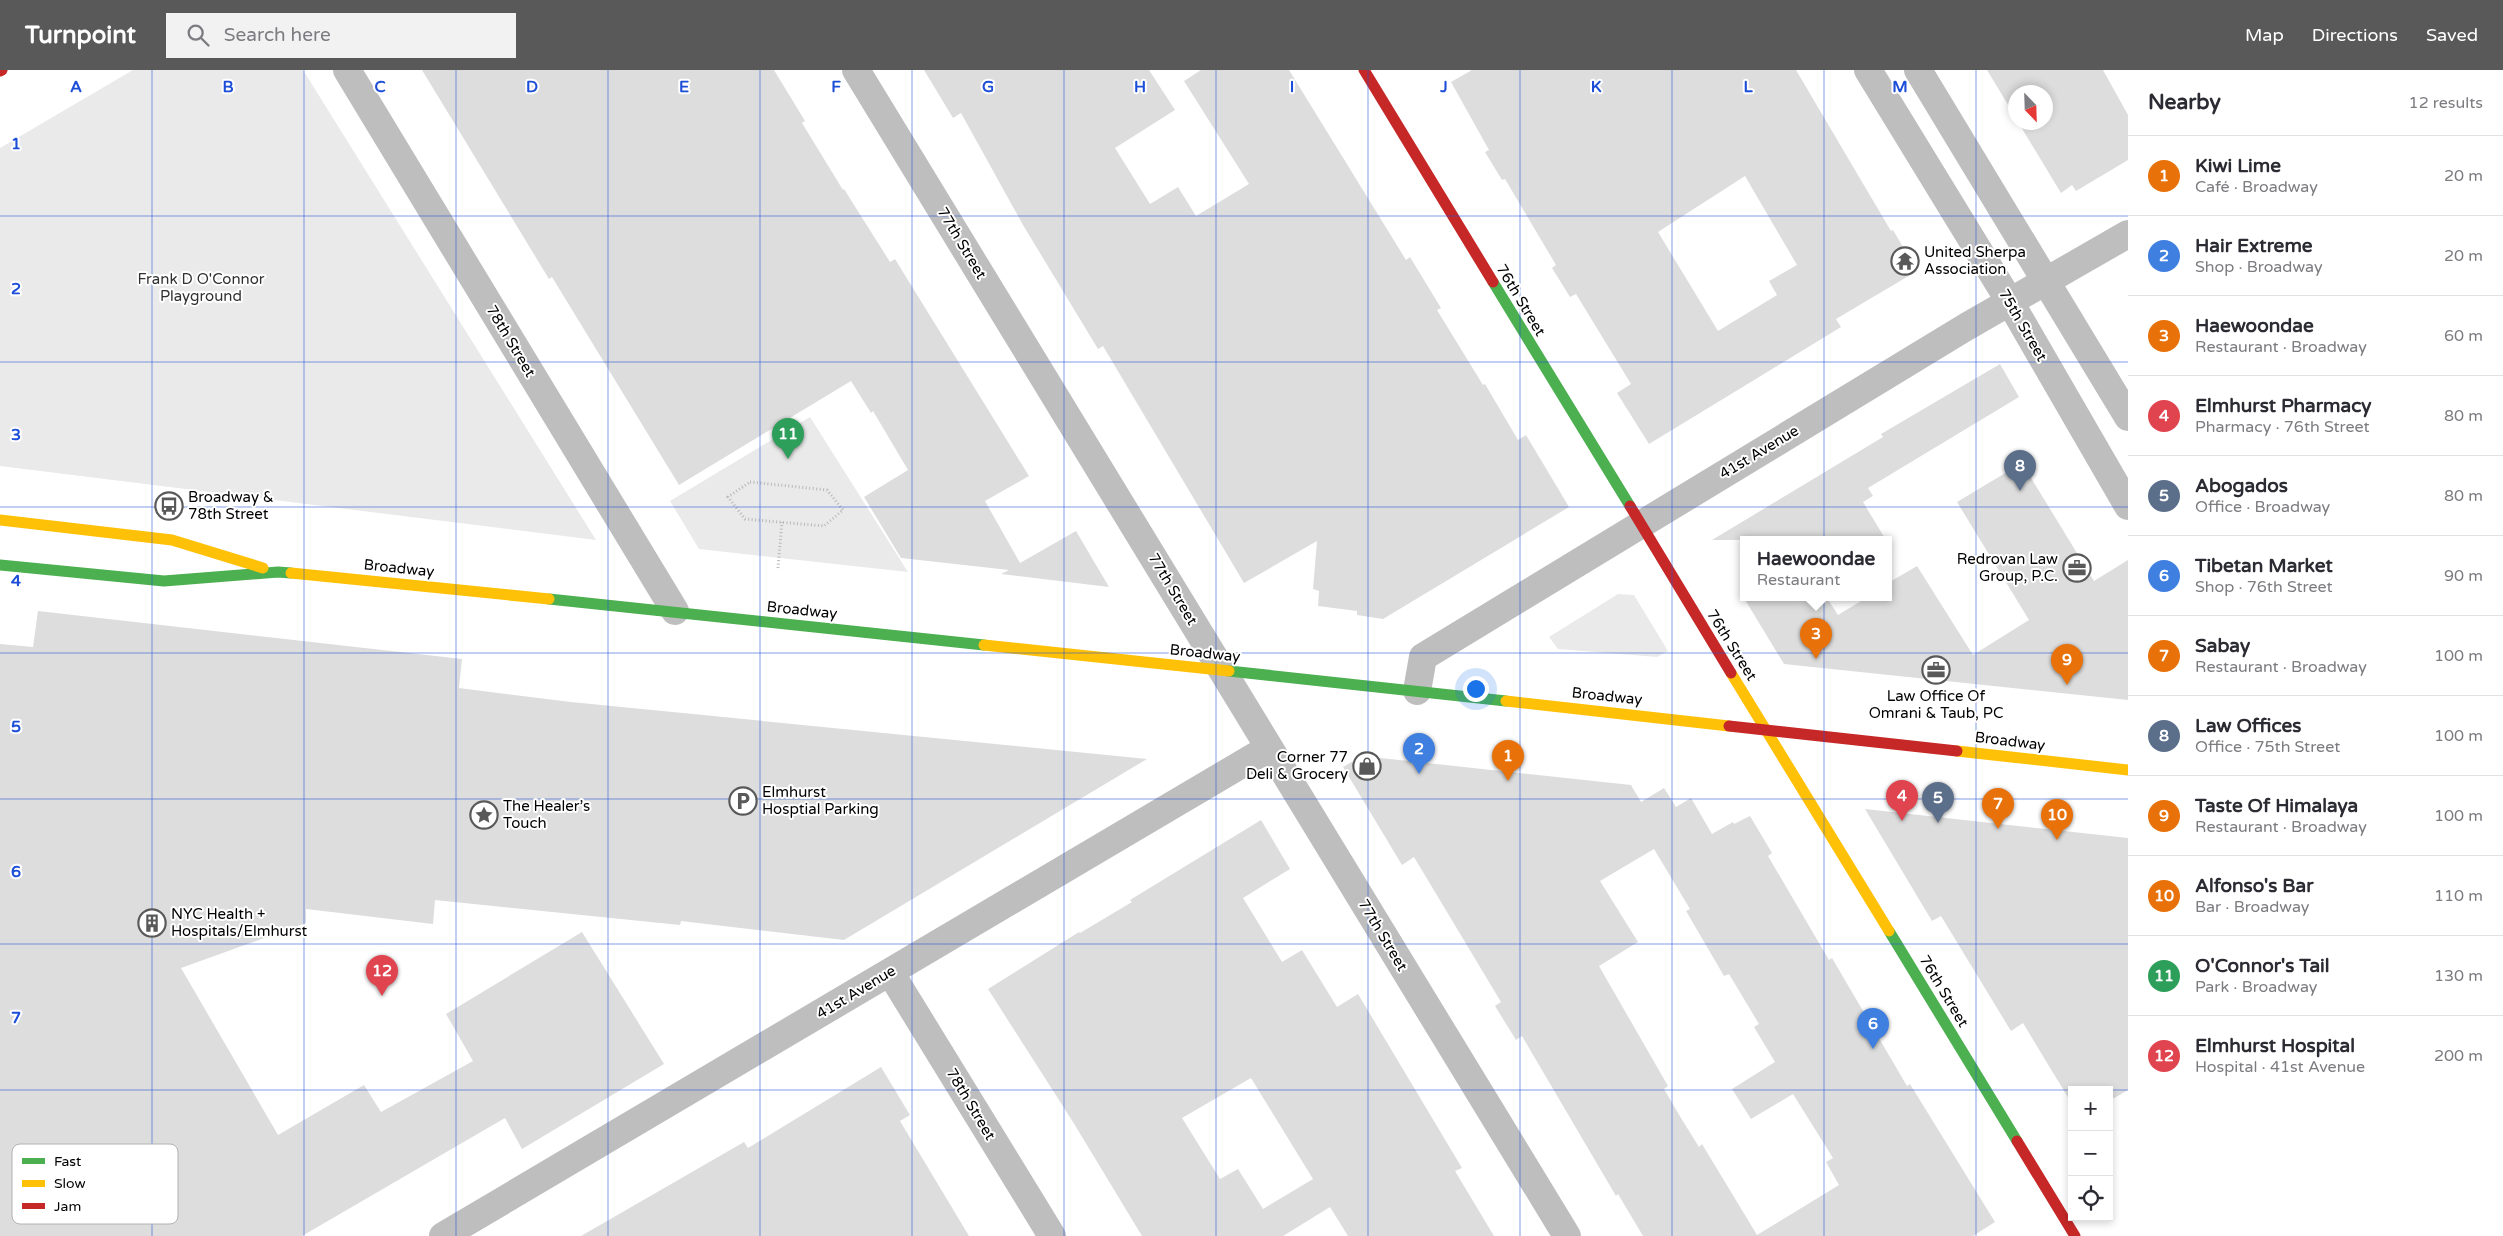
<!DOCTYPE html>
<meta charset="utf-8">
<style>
:root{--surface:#fff;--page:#f2f2f3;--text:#2b2b33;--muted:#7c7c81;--line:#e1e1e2;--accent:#595959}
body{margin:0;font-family:"Varela Round",sans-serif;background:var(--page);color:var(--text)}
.controls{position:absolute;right:15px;bottom:15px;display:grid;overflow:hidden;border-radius:0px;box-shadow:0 2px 8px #0003}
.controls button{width:45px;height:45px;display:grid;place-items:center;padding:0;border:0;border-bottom:1px solid var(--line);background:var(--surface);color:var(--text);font:25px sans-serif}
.compass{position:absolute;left:2008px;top:15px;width:45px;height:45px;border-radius:50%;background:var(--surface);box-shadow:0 2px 8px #0003;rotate:157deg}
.you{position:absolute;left:1475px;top:618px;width:18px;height:18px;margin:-12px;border:4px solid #fff;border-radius:50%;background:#1a73e8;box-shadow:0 0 0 8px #1a73e833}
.badge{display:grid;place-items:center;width:32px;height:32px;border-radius:50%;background:var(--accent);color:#fff;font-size:16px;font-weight:700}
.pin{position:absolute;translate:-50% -41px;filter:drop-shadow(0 1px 2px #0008)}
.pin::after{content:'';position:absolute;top:26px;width:18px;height:15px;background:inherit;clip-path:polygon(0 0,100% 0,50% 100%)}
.popup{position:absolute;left:1740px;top:466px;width:152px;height:65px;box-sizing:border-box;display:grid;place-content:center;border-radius:0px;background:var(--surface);filter:drop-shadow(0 1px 4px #0005);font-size:16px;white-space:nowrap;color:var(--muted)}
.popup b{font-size:19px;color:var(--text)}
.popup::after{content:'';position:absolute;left:50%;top:100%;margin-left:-10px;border:10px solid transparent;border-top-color:var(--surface)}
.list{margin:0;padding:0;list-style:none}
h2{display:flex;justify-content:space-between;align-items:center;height:65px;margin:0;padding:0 20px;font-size:21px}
h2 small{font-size:16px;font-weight:400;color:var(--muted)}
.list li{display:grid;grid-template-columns:32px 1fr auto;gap:15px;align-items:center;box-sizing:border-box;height:80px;padding:0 20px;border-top:1px solid var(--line)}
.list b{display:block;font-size:19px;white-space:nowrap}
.list p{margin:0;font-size:16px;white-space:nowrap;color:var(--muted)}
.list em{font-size:16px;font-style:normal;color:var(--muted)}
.icon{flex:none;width:28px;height:28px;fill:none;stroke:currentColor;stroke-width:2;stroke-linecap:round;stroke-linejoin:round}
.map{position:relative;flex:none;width:2128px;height:1166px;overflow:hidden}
header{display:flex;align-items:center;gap:30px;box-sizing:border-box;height:70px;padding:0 25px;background:var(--accent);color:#fff}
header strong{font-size:24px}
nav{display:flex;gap:28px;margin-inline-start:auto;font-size:18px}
.search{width:350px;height:45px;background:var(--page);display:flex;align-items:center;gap:12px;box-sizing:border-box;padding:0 18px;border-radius:0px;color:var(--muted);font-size:19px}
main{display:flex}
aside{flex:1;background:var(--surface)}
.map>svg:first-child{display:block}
.green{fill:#eaeaea}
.building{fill:#ddd;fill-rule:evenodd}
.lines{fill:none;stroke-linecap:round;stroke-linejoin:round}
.path{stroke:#b8b8b8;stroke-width:3;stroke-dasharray:1 2.5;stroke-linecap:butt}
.street{stroke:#bebebe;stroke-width:28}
.fast{stroke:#4caf50;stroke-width:11}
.slow{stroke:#ffc107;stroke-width:11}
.jam{stroke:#c62828;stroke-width:11}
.grid{fill:none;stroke:#1d4ed8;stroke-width:1;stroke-opacity:0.55}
.labels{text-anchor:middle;stroke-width:4;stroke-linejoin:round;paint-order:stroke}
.street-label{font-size:15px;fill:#000;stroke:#fff}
.poi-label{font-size:15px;fill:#000;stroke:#fff;text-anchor:start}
.park-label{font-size:15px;fill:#303030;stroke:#fff}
.key{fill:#fff;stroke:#b2b2b2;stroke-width:1}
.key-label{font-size:14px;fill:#000}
.grid-label{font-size:16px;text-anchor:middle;font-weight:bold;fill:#1d4ed8;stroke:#fff;stroke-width:4;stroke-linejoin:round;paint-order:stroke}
</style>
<header>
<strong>Turnpoint</strong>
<div class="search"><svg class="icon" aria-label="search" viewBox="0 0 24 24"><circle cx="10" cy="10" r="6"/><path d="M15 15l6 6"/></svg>Search here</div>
<nav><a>Map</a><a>Directions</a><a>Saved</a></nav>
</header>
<main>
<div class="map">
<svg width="2128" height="1166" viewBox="0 0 2128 1166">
<rect width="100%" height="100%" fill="#fff"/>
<path class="green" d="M133,0H303L596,470L0,396V78Z
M810,347L908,502L699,479L670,431Z
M1618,524L1634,525L1668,581L1657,587L1558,579L1549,567Z"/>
<path class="building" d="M422,0H774L805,51L802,53L843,120L844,119L890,192L895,189L1029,406L985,431L1020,493L1076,461L1109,517L1001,504L1009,500L901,488L864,427L908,400L873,341L871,343L851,311L679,415L552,207L549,209Z
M924,0H1149L1175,40L1115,78L1150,134L1178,117L1196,146L1249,114L1184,11L1201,0H1289L1406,190L1410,187L1441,238L1437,240L1483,315L1485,314L1518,370L1526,365L1569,437L1383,549L1357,545V541L1318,536L1319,521L1313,519L1317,471L1244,513L1103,276L1098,279L1023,155L961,43L953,48Z
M1472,0H1796L1891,161L1893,160L1917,201L1836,249L1841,257L1649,374L1617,323L1631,314L1576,224L1570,227L1552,198L1556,195L1505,109L1502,110L1485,82L1489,80L1451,12ZM1745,106L1797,195L1769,211L1777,225L1718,261L1658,162Z
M1987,0H2103L2128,45V90L2076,121L2072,115L2061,123L2018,52H2046V22H2016V48Z
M2000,294L2019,327L1868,418L1873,426L1863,432L1886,470H1712L1883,367L1881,364Z
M2022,393L2094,511L2128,490V630L1784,594L1744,528H1827L1838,545L1866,528H1888V513L1917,496L1973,585L2029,550L1957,432Z
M38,541L462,589L459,618L571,632L1147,689L844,870L681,851L680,855L435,830L433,854L306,839V853L181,898L278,1065L364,1015L381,1042L473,991L446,944L582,862L664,994L522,1079L505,1048L302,1166H0V574L33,577Z
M1362,686L1631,715L1641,732L1664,718L1676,737L1691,728L1712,764L1733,752L1734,754L1750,746L1772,783L1768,786L1829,890L1832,888L1907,1016L1910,1014L1995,1152L1973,1166H1643L1618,1124L1616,1126L1522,966L1516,970L1495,936L1501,932L1414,787L1402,795L1343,697ZM1654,779L1690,839L1686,841L1724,906L1729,904L1759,954L1754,957L1775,992L1732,1019L1751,1049L1793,1024L1833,1088L1826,1092L1839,1115L1757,1165L1702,1074L1699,1077L1681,1048L1664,1019L1668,1016L1599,896L1638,872L1600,811Z
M1865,739L2128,768V1020L2109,1031V1020H2072V1034L2023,953L2011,961L1941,846L1932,851Z
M1261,750L1290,799L1243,828L1282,892L1302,880L1337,937L1358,924L1462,1098L1455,1101L1494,1166H1348L1330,1137L1283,1166H1142L1073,1052L988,919L1079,862L1080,863L1132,832L1130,830ZM1251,1008L1313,1109L1263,1139L1238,1099L1220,1109L1182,1048Z
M881,997L910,1045L900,1051L969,1166H581L744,1072L748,1078Z"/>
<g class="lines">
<path class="path" d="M750,412L827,420L843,440L824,456L745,449L728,427Z
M778,498L782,452"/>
<path class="street" d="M347,0L675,541
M856,0L1567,1166
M1868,0L2010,232L2128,436
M1918,0L2128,347
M1417,621L1423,587L1966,257L2128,164
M890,902L1052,1166
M443,1166L1269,678"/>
<path class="fast" d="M1493,212L1630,436
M0,495L164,511L278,502L291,503
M549,529L984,575
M1229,601L1506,631
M1889,861L2017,1071"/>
<path class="slow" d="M0,450L172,470L263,498
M291,503L549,529
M984,575L1229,601
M1731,603L1889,861
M1506,631L1729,656
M1957,681L2128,700"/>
<path class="jam" d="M1364,0L1493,212
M0,1L2,0
M1630,436L1731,603
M1729,656L1957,681
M2017,1071L2075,1166"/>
</g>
<path class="grid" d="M152,0V1166M304,0V1166M456,0V1166M608,0V1166M760,0V1166M912,0V1166M1064,0V1166M1216,0V1166M1368,0V1166M1520,0V1166M1672,0V1166M1824,0V1166M1976,0V1166M0,146H2128M0,292H2128M0,437H2128M0,583H2128M0,729H2128M0,874H2128M0,1020H2072M2109,1020H2128"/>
<defs>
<g id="temple-ring" transform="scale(1.4375)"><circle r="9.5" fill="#fff" stroke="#595959" stroke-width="1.5"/><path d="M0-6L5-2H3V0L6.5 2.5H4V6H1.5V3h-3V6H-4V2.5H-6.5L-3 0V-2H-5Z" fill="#595959"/></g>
<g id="bus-ring" transform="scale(1.4375)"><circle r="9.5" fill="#fff" stroke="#595959" stroke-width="1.5"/><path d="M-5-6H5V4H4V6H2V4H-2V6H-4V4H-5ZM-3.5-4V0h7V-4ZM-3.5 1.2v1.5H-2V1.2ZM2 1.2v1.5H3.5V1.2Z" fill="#595959"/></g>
<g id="office-ring" transform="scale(1.4375)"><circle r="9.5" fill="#fff" stroke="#595959" stroke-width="1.5"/><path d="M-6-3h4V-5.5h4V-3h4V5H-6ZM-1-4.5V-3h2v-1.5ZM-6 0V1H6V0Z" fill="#595959"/></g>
<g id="shop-ring" transform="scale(1.4375)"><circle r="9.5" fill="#fff" stroke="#595959" stroke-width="1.5"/><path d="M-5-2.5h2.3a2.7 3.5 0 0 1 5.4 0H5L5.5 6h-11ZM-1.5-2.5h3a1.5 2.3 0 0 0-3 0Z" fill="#595959"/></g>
<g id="parking-ring" transform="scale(1.4375)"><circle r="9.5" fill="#fff" stroke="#595959" stroke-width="1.5"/><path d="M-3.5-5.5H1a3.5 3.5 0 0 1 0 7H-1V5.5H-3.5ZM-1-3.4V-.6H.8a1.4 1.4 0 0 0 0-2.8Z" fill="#595959"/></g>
<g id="sight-ring" transform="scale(1.4375)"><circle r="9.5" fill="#fff" stroke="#595959" stroke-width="1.5"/><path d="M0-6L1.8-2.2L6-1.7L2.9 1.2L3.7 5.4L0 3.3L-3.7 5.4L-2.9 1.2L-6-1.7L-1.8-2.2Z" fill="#595959"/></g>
<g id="building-ring" transform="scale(1.4375)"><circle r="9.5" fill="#fff" stroke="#595959" stroke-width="1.5"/><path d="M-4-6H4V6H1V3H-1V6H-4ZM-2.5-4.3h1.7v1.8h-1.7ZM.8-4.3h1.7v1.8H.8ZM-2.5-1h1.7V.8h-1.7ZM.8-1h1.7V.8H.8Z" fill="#595959"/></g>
</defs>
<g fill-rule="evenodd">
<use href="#temple-ring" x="1905" y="191"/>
<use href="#bus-ring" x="169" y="436"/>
<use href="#office-ring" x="2077" y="498"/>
<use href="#office-ring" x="1936" y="600"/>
<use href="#shop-ring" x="1367" y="696"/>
<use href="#parking-ring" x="743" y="731"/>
<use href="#sight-ring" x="484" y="745"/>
<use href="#building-ring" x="152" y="853"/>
</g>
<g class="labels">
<g class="street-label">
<text transform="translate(962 173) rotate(59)" y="5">77th Street</text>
<text transform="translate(1521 230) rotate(59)" y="5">76th Street</text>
<text transform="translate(2023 255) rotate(60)" y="5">75th Street</text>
<text transform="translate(511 271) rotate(59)" y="5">78th Street</text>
<text transform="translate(1759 382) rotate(-31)" y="5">41st Avenue</text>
<text transform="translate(399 498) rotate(6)" y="5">Broadway</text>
<text transform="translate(1173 519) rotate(59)" y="5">77th Street</text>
<text transform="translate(802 540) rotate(6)" y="5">Broadway</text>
<text transform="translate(1732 575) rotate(58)" y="5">76th Street</text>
<text transform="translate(1205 583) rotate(6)" y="5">Broadway</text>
<text transform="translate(1607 626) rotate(6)" y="5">Broadway</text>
<text transform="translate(2010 671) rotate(7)" y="5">Broadway</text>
<text transform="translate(1383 865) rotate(59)" y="5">77th Street</text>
<text transform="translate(1944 921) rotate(59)" y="5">76th Street</text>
<text transform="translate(856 922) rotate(-31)" y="5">41st Avenue</text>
<text transform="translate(971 1034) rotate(59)" y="5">78th Street</text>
</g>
<g class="poi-label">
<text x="1924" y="187">United Sherpa<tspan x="1924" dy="17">Association</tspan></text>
<text x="188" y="432">Broadway &amp;<tspan x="188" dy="17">78th Street</tspan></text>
<text x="2058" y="494" text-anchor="end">Redrovan Law<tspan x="2058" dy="17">Group, P.C.</tspan></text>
<text x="1936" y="631" text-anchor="middle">Law Office Of<tspan x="1936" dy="17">Omrani &amp; Taub, PC</tspan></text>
<text x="1348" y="692" text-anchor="end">Corner 77<tspan x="1348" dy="17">Deli &amp; Grocery</tspan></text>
<text x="762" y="727">Elmhurst<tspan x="762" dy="17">Hosptial Parking</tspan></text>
<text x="503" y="741">The Healer’s<tspan x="503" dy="17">Touch</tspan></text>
<text x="171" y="849">NYC Health +<tspan x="171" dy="17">Hospitals/Elmhurst</tspan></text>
</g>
<g class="park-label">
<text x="201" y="214">Frank D O'Connor<tspan x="201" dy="17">Playground</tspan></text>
</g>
</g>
<rect x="12" y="1074" width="166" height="80" rx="8" class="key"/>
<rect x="22" y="1088" width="23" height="6" fill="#4caf50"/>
<rect x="22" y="1110" width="23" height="7" fill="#ffc107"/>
<rect x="22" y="1133" width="23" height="6" fill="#c62828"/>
<g class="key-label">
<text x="54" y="1096">Fast</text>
<text x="54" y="1118">Slow</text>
<text x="54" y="1141">Jam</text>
</g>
<g class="grid-label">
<text x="76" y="22">A</text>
<text x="228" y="22">B</text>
<text x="380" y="22">C</text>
<text x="532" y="22">D</text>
<text x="684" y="22">E</text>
<text x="836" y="22">F</text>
<text x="988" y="22">G</text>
<text x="1140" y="22">H</text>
<text x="1292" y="22">I</text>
<text x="1444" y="22">J</text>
<text x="1596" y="22">K</text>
<text x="1748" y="22">L</text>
<text x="1900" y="22">M</text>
<text x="16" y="79">1</text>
<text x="16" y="224">2</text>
<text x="16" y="370">3</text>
<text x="16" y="516">4</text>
<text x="16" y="662">5</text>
<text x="16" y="807">6</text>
<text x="16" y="953">7</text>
</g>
</svg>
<div class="controls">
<button>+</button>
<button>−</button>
<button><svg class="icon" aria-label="locate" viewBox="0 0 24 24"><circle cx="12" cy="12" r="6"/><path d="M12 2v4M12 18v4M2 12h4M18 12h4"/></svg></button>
</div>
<svg class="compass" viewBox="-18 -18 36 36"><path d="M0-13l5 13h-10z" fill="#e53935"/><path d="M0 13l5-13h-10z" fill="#7c7c81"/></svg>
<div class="you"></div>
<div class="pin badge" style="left:1508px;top:711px;background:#e8710a">1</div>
<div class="pin badge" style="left:1419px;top:704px;background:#3f7fe0">2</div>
<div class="pin badge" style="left:1816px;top:589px;background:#e8710a">3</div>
<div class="popup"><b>Haewoondae</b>Restaurant</div>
<div class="pin badge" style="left:1902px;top:751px;background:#e0444e">4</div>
<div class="pin badge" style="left:1938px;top:753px;background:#5c6f8a">5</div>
<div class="pin badge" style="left:1873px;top:979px;background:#3f7fe0">6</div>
<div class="pin badge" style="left:1998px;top:759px;background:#e8710a">7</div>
<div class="pin badge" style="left:2020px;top:421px;background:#5c6f8a">8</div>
<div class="pin badge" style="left:2067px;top:615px;background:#e8710a">9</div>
<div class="pin badge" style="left:2057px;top:770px;background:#e8710a">10</div>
<div class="pin badge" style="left:788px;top:389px;background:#2e9e5b">11</div>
<div class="pin badge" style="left:382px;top:926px;background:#e0444e">12</div>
</div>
<aside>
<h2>Nearby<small>12 results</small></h2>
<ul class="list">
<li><span class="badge" style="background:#e8710a">1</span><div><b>Kiwi Lime</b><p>Café · Broadway</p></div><em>20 m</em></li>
<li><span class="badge" style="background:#3f7fe0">2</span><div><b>Hair Extreme</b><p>Shop · Broadway</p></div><em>20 m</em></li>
<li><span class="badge" style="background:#e8710a">3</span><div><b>Haewoondae</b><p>Restaurant · Broadway</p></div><em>60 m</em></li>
<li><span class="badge" style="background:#e0444e">4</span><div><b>Elmhurst Pharmacy</b><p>Pharmacy · 76th Street</p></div><em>80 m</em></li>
<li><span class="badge" style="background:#5c6f8a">5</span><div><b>Abogados</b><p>Office · Broadway</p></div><em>80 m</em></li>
<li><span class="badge" style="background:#3f7fe0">6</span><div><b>Tibetan Market</b><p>Shop · 76th Street</p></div><em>90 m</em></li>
<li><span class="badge" style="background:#e8710a">7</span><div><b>Sabay</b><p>Restaurant · Broadway</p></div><em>100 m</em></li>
<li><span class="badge" style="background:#5c6f8a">8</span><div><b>Law Offices</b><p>Office · 75th Street</p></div><em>100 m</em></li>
<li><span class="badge" style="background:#e8710a">9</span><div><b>Taste Of Himalaya</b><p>Restaurant · Broadway</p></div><em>100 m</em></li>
<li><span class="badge" style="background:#e8710a">10</span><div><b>Alfonso's Bar</b><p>Bar · Broadway</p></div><em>110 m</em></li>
<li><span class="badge" style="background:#2e9e5b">11</span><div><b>O'Connor's Tail</b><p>Park · Broadway</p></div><em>130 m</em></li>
<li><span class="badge" style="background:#e0444e">12</span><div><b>Elmhurst Hospital</b><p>Hospital · 41st Avenue</p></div><em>200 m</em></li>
</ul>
</aside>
</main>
